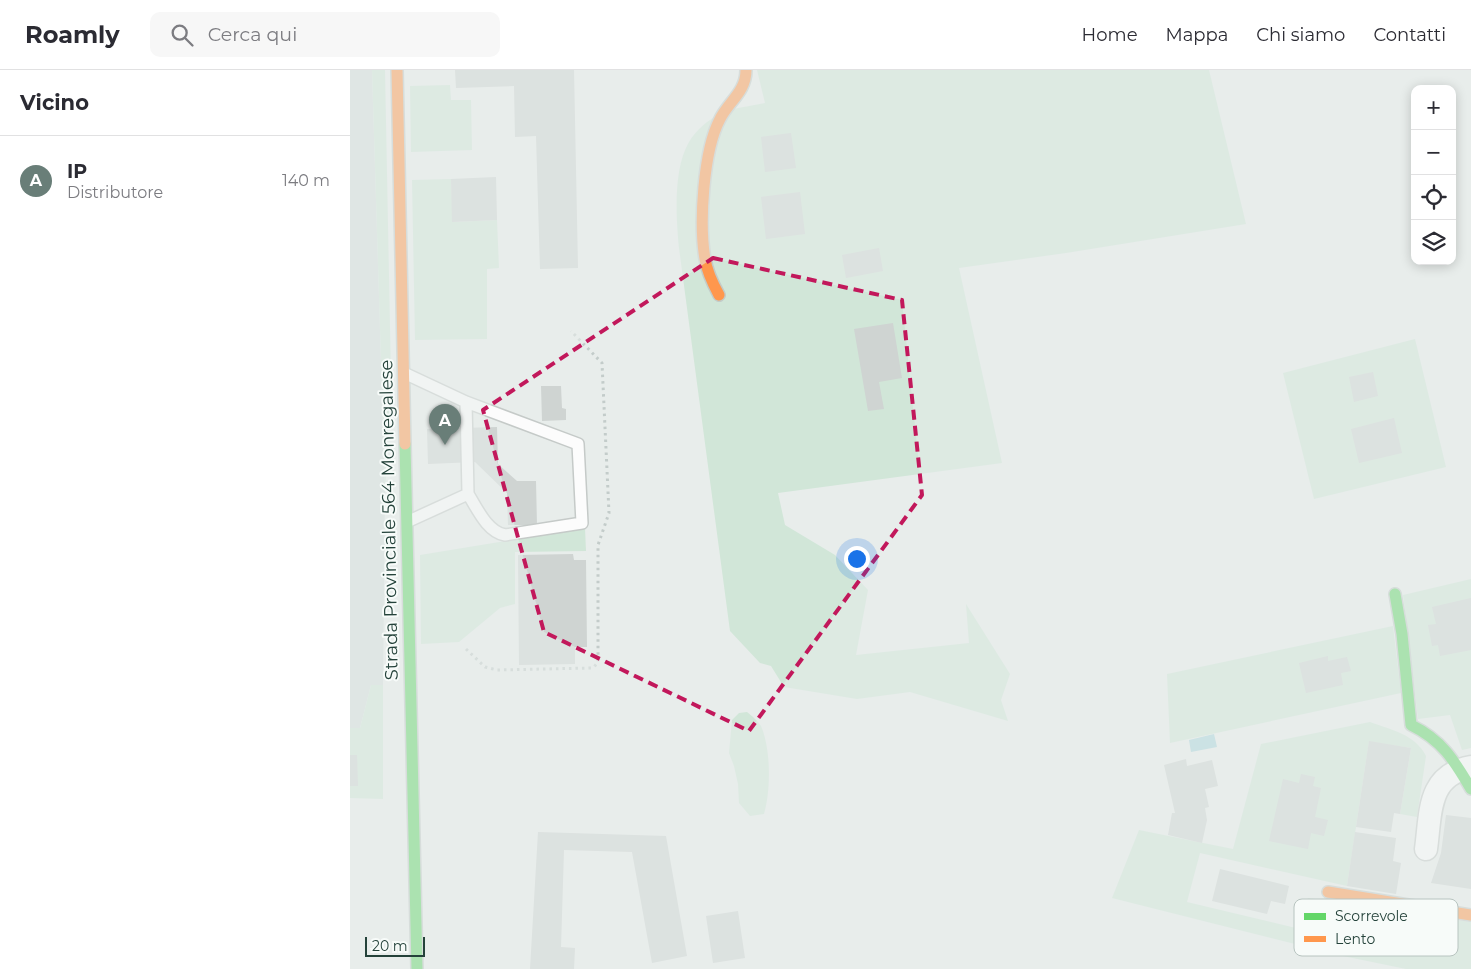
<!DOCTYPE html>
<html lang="it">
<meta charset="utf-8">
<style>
:root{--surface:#fff;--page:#f7f7f7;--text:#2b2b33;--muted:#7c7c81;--line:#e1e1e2;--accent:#697e78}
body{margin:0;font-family:Montserrat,sans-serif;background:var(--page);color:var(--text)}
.controls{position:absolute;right:15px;top:15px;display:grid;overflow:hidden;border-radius:10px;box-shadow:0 2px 12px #0003}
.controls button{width:45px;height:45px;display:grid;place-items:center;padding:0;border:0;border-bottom:1px solid var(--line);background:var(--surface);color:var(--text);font:25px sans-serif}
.scale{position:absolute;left:15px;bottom:12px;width:60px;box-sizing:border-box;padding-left:5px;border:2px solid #24423a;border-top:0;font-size:14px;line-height:18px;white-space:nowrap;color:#24423a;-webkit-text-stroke:4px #f7fbf9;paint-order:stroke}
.you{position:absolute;left:506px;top:488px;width:18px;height:18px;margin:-12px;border:4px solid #fff;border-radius:50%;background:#1a73e8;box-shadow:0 0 0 8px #1a73e833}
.badge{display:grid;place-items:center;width:32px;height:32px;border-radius:50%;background:var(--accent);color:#fff;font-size:16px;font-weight:700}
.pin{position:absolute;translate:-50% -41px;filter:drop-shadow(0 1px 2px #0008)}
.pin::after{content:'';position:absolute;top:26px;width:18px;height:15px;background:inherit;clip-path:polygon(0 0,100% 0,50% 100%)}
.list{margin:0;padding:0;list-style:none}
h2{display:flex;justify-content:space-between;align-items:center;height:65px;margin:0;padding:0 20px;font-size:21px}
h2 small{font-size:16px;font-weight:400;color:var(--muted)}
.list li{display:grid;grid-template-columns:32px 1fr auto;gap:15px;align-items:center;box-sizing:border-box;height:90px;padding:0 20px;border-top:1px solid var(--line)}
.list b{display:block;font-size:19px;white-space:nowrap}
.list p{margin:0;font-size:16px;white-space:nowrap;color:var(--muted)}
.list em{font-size:16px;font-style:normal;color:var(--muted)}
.icon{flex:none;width:28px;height:28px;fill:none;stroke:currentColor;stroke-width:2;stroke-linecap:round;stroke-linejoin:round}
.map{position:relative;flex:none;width:1121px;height:899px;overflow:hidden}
header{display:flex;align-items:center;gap:30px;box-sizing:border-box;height:70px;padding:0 25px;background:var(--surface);border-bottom:1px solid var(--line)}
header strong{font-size:24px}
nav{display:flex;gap:28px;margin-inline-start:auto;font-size:18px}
.search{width:350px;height:45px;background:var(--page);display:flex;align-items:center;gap:12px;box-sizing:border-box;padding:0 18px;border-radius:10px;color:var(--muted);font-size:19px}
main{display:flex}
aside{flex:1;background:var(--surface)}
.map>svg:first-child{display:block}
.built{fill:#d6dedb}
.green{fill:#d1e6d8}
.water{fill:#a9d4db}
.building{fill:#cfd4d2}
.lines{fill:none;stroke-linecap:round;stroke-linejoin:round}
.lane-casing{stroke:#c5cac8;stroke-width:14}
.street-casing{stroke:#c5cac8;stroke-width:25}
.fast-casing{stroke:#c3cbc8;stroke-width:14}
.slow-casing{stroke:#c3cbc8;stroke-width:14}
.path{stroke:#c3ccca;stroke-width:3;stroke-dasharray:2.5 4;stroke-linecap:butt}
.lane{stroke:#fcfcfc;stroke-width:11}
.street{stroke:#fcfcfc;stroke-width:22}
.fast{stroke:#63d668;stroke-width:11}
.slow{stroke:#ff974d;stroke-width:11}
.marked{fill:none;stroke:#c2185b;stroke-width:4;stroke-dasharray:10 6;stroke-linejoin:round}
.labels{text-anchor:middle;stroke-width:4;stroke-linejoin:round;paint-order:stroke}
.street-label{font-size:18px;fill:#24423a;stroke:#f7fbf9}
.key{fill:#f7fbf9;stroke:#b8c4c0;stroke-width:1}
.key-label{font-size:14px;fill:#24423a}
</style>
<header>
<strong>Roamly</strong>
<div class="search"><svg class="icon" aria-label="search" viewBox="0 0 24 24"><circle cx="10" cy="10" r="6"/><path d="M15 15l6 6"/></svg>Cerca qui</div>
<nav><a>Home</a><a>Mappa</a><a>Chi siamo</a><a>Contatti</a></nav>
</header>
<main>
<aside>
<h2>Vicino<small></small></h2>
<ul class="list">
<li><span class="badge">A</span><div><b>IP</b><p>Distributore</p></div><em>140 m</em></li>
</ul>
</aside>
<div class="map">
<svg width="1121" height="899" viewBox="0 0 1121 899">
<rect width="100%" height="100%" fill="#e8edeb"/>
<path class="built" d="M0,0H22L35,422L33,615H21L10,658H0Z"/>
<path class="green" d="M22,0H35L41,308L35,422Z
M407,0H859L896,154L716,183L609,198L652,393L428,423L435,455L485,485L518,520L506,585L619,573L616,534L660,604L651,630L658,651L560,622L507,629L434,617L421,596L410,593L380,561L329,178C326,147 323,99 339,72C346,60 358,50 370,44C380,38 402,36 415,33Z
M100,15L101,30H121L122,80L61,82L60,16Z
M101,109L103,152L147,150L149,198L137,199V269L65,270L62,110Z
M1065,269L1096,397L964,429L933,303Z
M235,458L236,481L165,482V534L150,538L109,572L71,574L70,485Z
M1121,509V678L1112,680L1100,645L1068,649L1053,525Z
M1043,556L1051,623L820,673L817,604Z
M21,615H33V729L0,728V658H10Z
M397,642C402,646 408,651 411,656C421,679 421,720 414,744L400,746L389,733L388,714L384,696L379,683L382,650L389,643Z
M1020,652C1041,660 1065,664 1076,686L1067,747L1050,744L1061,678L1019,672L997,816L850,783L837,832L950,859L958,828L1121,852V899H1056L993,886L762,828L789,760L883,779L911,674Z"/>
<path class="water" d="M864,664L867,677L841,682L839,670Z"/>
<path class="building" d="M105,0H224L228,198L190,199L186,66L165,67L164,16L106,18Z
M441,63L446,98L415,102L411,67Z
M146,107L147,150L102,152L101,109Z
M450,122L455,164L416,169L411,127Z
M529,178L533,201L496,208L492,185Z
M543,253L552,308L529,312L534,339L518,341L504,259Z
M1023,302L1028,326L1004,332L999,307Z
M191,316H211L212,338L216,339V350L192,351Z
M1044,348L1052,383L1009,393L1001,359Z
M147,357L148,394L167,411H186L187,455H158L157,423L125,392L78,394L77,359Z
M223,484L224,490H236L237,577H225V594L169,595L168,485Z
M1121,528V580L1090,586L1088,575L1082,576L1078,555L1086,554L1082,537Z
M978,586V591L997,587L1001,601L991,603L993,615L956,623L949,593Z
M1019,671L1061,678L1050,744L1044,743L1041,762L1006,757Z
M0,685H7L8,716H0Z
M836,689L837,696L862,690L868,716L855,719L859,737L855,738L857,750L852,773L818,765L822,743H825L814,695Z
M951,704L965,707L963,716L971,718L965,747L978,750L974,766L961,763L958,779L919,771L933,709L949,713Z
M1096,745L1121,748V819L1081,813L1091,783Z
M188,762L316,766L337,886L302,893L282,782L214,780L211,877L225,878L224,899H180Z
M1005,762L1046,768L1043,791L1051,793L1046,824L997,816Z
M870,799L939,816L935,834L921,831L917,844L862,831Z
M388,841L395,888L363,893L356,846Z"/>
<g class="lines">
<g class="lane-casing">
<path id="lane" d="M54,303L116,332L118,424L59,451
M116,332L228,374L232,453L155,465C137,462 127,438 118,424"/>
</g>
<g class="street-casing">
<path id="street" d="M1076,779C1081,743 1077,705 1121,697"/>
</g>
<g class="fast-casing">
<path id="fast" d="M55,374L67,899
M1045,524L1052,564L1061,655C1092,670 1104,690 1121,719"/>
</g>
<g class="slow-casing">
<path id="slow" d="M47,0L55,374
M369,225C363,214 357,202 355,189C349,154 353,81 370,49C379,31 396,22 396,0
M978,822L1121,845"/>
</g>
<path class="path" d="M116,579L135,597L147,600L241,598L244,597L248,592V475L259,443L252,293L221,261"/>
<use href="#lane" class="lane"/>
<use href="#street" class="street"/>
<use href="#fast" class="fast"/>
<use href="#slow" class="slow"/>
</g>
<path d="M0 0H1121V899H0ZM363,188L552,230L572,425L399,661L194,562L133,340Z" fill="#e8edeb" fill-opacity=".55" fill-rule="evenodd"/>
<path class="marked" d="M363,188L552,230L572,425L399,661L194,562L133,340Z"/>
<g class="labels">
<g class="street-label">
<text transform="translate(39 450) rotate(-91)" y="6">Strada Provinciale 564 Monregalese</text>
</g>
</g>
<rect x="944" y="829" width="164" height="57" rx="8" class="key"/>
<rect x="954" y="843" width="22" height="7" fill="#63d668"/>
<rect x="954" y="866" width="22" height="6" fill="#ff974d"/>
<g class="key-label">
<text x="985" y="851">Scorrevole</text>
<text x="985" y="874">Lento</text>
</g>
</svg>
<div class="controls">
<button>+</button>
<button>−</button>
<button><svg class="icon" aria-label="locate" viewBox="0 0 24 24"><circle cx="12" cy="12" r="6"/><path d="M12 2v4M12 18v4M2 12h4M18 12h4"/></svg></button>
<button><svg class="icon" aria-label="layers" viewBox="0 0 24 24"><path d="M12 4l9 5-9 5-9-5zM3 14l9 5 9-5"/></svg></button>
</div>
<div class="scale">20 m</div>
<div class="you"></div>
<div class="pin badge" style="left:95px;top:375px">A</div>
</div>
</main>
